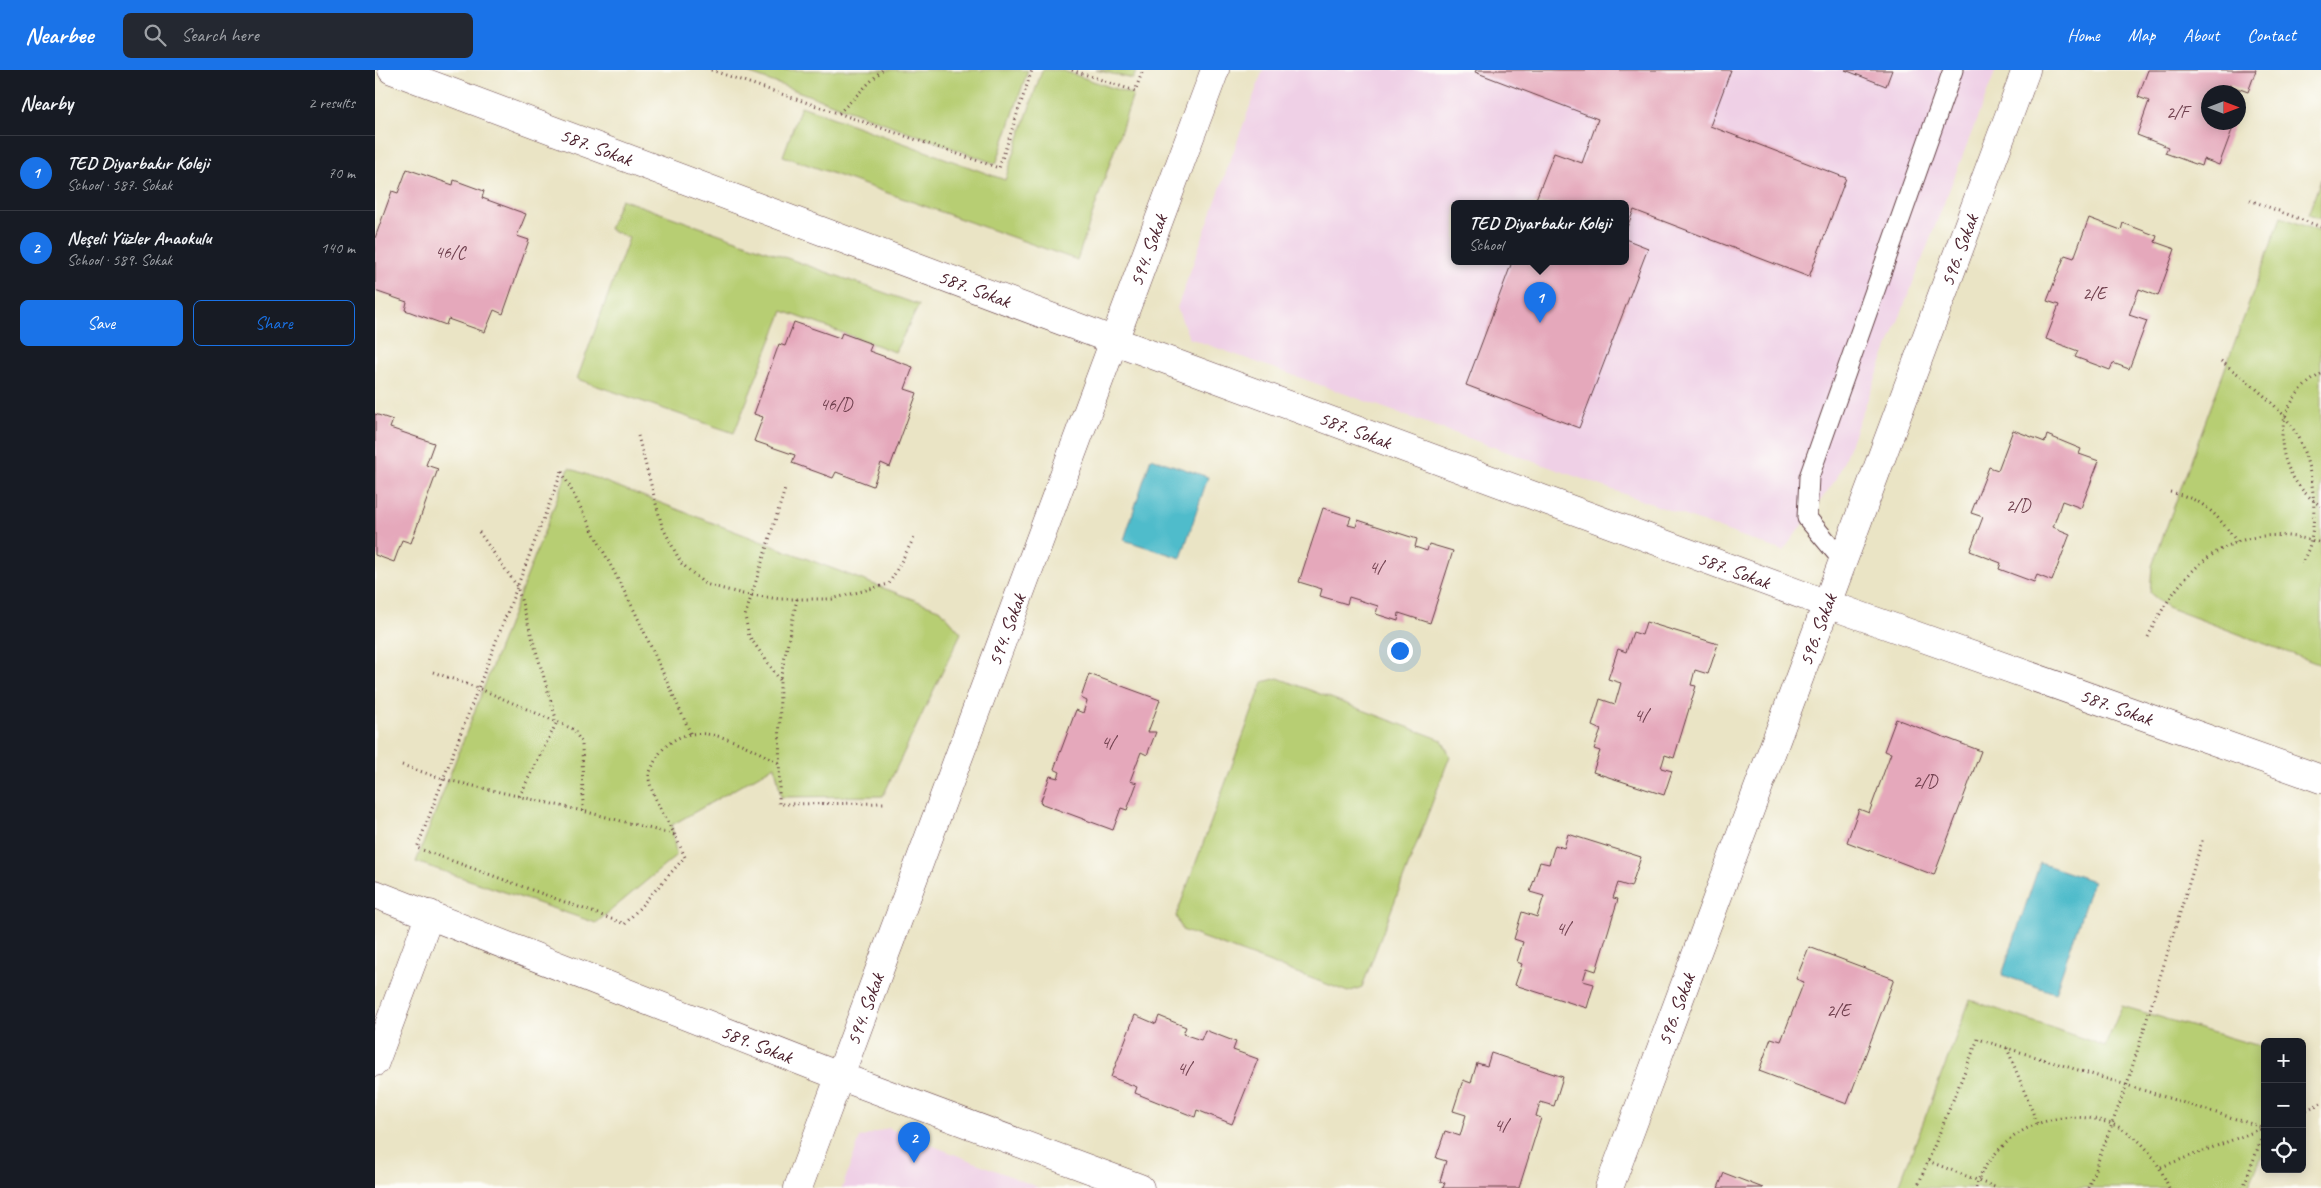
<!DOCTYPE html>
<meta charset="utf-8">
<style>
:root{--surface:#171b24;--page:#242831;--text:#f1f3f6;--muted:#9ea1a6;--line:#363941;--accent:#1a73e8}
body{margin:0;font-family:Caveat,sans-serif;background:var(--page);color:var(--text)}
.controls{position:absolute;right:15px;bottom:15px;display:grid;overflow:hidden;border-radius:8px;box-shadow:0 2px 12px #0003}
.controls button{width:45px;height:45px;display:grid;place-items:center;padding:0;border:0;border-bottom:1px solid var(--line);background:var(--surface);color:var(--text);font:25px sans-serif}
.compass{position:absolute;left:1826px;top:15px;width:45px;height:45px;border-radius:50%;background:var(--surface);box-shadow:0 2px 12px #0003;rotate:90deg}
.you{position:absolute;left:1024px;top:580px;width:18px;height:18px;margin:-12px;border:4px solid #fff;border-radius:50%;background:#1a73e8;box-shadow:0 0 0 8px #1a73e833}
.badge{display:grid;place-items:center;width:32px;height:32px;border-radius:50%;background:var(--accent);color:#fff;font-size:16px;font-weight:700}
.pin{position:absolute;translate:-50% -41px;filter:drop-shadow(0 1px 2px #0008)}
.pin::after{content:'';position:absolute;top:26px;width:18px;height:15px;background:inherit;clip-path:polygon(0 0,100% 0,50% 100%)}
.popup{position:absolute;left:1076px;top:130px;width:178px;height:65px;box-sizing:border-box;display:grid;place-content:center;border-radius:8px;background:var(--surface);filter:drop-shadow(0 1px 4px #0005);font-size:16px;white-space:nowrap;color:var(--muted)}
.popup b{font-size:19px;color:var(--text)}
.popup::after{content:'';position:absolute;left:50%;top:100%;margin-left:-10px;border:10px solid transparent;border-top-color:var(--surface)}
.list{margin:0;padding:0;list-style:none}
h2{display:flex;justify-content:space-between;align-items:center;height:65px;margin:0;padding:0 20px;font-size:21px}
h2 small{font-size:16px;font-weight:400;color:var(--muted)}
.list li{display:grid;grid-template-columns:32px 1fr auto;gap:15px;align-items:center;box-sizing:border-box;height:75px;padding:0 20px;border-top:1px solid var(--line)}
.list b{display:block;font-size:19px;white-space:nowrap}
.list p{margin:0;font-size:16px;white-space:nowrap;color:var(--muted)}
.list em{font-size:16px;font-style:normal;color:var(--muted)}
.actions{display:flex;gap:10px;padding:15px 20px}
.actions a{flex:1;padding:11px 0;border:1px solid var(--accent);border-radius:8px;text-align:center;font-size:18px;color:var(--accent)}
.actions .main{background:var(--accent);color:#fff}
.icon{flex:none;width:28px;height:28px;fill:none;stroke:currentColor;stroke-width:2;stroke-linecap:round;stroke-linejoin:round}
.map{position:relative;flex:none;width:1946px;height:1118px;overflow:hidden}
header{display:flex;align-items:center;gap:30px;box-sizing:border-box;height:70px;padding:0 25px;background:var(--accent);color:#fff}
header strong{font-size:24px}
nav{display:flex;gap:28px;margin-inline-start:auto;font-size:18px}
.search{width:350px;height:45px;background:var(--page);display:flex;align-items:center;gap:12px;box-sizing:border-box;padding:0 18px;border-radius:8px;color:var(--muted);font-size:19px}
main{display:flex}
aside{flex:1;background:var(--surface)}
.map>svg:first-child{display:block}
.built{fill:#efd0e6;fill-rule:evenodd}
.green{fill:#b7ce73;stroke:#80764f}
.water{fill:#50bccb;stroke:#4d6e7b}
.building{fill:#e5a8bb}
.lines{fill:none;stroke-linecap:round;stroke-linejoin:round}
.lane-casing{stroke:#623d42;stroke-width:21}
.street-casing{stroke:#623d42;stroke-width:29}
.path{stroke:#623d42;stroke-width:3;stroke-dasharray:1 4;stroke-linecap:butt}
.lane{stroke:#fff;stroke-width:19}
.street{stroke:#fff;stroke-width:28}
.labels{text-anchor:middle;stroke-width:4.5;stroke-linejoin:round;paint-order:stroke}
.number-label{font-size:18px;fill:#71414f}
.street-label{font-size:20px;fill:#4a1f2b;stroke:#fdfcf7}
</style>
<header>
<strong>Nearbee</strong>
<div class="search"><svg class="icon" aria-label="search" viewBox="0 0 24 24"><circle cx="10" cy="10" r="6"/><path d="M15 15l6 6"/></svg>Search here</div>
<nav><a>Home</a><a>Map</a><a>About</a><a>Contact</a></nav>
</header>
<main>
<aside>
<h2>Nearby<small>2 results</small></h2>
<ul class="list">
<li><span class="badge">1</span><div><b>TED Diyarbakır Koleji</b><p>School · 587. Sokak</p></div><em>70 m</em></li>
<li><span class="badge">2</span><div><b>Neşeli Yüzler Anaokulu</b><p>School · 589. Sokak</p></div><em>140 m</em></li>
</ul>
<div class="actions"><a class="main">Save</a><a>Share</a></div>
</aside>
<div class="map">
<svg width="1946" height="1118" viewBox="0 0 1946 1118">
<rect width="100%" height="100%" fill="#fdfcf7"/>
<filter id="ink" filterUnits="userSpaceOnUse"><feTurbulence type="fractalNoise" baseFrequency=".02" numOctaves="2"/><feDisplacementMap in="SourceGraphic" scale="10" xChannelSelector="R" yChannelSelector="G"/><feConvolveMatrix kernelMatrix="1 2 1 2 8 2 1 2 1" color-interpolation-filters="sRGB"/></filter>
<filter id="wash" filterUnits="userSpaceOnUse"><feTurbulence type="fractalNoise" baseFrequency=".0096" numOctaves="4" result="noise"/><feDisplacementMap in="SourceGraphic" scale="20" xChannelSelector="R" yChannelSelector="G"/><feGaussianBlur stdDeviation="1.12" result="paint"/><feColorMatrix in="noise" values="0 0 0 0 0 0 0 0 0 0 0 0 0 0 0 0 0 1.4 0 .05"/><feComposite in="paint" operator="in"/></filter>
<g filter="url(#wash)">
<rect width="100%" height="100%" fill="#eae4c5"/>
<path class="built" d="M888,0H1621L1462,408L1408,481L814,268L802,238ZM1080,134H1250V192H1080Z
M513,1058L665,1118H467L485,1068Z"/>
<path class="green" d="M365,0H653L621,94Z
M667,0H686L758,25L702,190L408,86L426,36L630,110Z
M721,0H762L758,9Z
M1946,109V149L1933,145Z
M246,129L544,235L520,282L408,241L359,363L202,309L254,168L234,159Z
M1906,147L1946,162V595L1792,537L1775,523L1777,496Z
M194,398L566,540L586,563L508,726L406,727L400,696L297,755L301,786L221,853L41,792Z
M903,608L1067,670L1075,686L987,917L973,922L807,860L801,846L888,612Z
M1595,930L1730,976L1747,936L1887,977L1890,979V1079L1873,1118H1523Z"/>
<path class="water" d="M776,388L833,407L806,488L749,470Z
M1665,793L1718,811L1680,923L1627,905Z"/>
<g id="blocks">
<path class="building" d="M1101,0H1356L1335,56L1471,108L1434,207L1259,140L1250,162V134H1159L1179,83L1207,93L1223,49L1100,2Z
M1470,0H1517L1511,16Z
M1773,0H1881L1873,22L1854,15L1851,22H1834V52H1860L1844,95L1828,89L1826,96L1790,83L1793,77L1762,65L1774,31L1763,27Z
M32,99L78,115L79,110L109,121L107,128L151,144L142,166L154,170L128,244L119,240L110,262L73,249L71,255L30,240L32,232L0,221V168L17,121L23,123Z
M1714,148L1746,160L1748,153L1782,166L1780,172L1800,179L1783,226L1764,219L1754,245L1772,251L1754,299L1738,293L1735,300L1700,287L1703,281L1671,269L1684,235L1672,231L1690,185L1699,188Z
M1250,169L1273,178L1204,358L1091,315L1137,192H1250Z
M419,252L465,268L467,263L497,274L494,281L538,297L530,319L542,323L515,397L506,393L498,416L461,402L458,408L417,393L420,385L379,371L388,347L379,344L404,274L410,276Z
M0,344L18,350L15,358L59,373L51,395L63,399L36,473L27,470L19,492L0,485Z
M1638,360L1670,372L1672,365L1706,379L1704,384L1724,391L1706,438L1687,431L1678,457L1695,464L1677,511L1662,505L1659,512L1624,499L1626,493L1595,481L1608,447L1596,443L1614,397L1623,400Z
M948,438L976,447L973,455L981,457L983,450L1042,469L1040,477L1052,481L1054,474L1078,481L1055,553L1024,543L1023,551L1001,544L1003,536L974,527L972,534L945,526L947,519L924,512Z
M1271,552L1343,574L1333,604L1320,600L1316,615L1321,616L1299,688L1290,685L1286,698L1297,701L1289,725L1218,702L1225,681L1219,679L1226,660L1217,656L1225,629L1240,634L1246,613L1233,609L1243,579L1251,582L1258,562L1267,565Z
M714,604L785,630L773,662H781L772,685L766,682L755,711L762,713L752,740L746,738L738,760L665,733L675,706L683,708L685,702L679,699L701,640L708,643L712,631L706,628Z
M1521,649L1606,681L1559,805L1472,772L1484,739L1494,743L1516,683L1509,681Z
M1193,764L1266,787L1256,817L1243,813L1238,828L1243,829L1221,901L1212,898L1208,911L1219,914L1212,938L1140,915L1147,894L1142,892L1148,872L1139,869L1147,842L1162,847L1169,826L1155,822L1165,792L1174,794L1180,775L1189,778Z
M1434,877L1519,909L1472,1034L1384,1001L1396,968L1406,971L1429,912L1421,909Z
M760,945L781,954L784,946L811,957L808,964L826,970L830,960L861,972L858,980L883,989L857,1054L822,1040L820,1047L760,1023L762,1017L736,1007Z
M1116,983L1188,1007L1179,1036L1165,1032L1161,1046L1166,1048L1144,1118H1068L1070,1113L1065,1111L1071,1091L1061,1088L1070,1061L1085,1066L1091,1045L1078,1041L1088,1010L1096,1013L1102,993L1112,996Z
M1349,1103L1388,1118H1343Z"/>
</g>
</g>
<g filter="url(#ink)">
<use href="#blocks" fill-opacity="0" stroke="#623d42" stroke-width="1"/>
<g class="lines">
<g class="lane-casing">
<path id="lane" d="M1469,492L1432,448L1434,407L1578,0"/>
</g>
<g class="street-casing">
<g id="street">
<path id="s1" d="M17,0L740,271L1452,534L1946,709"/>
<path id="s2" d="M0,824L464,1006L765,1118"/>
<path d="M0,992L55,844"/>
<path id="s3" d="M423,1118L840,0"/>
<path id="s4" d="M1234,1118L1651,0"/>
</g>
</g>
<path class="path" d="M336,0L624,98L657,0
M697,0L760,21L768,0
M464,43L507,0
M1875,130L1946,157
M1846,291C1868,308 1890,324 1909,346C1935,376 1944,431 1936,469C1935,478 1930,486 1927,494
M1946,304C1892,335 1896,403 1946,436
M263,366L287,456L306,493L330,514L368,524L405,529H457L514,514L540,466
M187,402L260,542L316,664
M1795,422C1831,430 1841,444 1862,472
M104,462L142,516L182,652L144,727
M422,529L405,610L404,734L512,733
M1773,567C1807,494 1862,446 1946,473
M58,602L103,618L198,659L207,673L208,741
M405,610L374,566L370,546L410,419
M27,695L68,709L208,741L300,765L310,787L250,854L42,778C90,652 138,527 187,401
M300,765C293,752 273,720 274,706C274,703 277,698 278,695C288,671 311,659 337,665C361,669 383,682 404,693
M1632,978L1662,1053
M1927,1042L1946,1033
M1553,1091L1622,1118
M1786,1097L1889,1058
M1542,1118L1603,969L1890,1058
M1601,1118C1605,1100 1617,1086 1630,1074C1665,1040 1730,1037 1766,1073C1779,1086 1787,1101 1794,1118
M1713,1118L1752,1014L1828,768
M1868,1118L1890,1059"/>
<use href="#lane" class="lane"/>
<use href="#street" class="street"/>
</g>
</g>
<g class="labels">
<g class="number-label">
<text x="1802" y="48">2/F</text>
<text x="75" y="188">46/C</text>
<text x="1719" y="229">2/E</text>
<text x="461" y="340">46/D</text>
<text x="1643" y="441">2/D</text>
<text x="1001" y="503">4/</text>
<text x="1266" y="651">4/</text>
<text x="733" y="678">4/</text>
<text x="1550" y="717">2/D</text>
<text x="1188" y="864">4/</text>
<text x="1463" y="946">2/E</text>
<text x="809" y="1004">4/</text>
<text x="1126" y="1061">4/</text>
</g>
<g class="street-label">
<text dy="7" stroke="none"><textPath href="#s1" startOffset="218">587. Sokak</textPath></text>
<text dy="7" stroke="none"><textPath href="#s3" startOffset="1001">594. Sokak</textPath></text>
<text dy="7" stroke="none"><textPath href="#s4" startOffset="1001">596. Sokak</textPath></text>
<text dy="7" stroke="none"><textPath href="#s1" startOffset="622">587. Sokak</textPath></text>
<text dy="7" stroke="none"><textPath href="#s1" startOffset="1028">587. Sokak</textPath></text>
<text dy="7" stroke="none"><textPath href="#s1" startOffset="1432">587. Sokak</textPath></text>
<text dy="7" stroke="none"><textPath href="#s3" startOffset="596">594. Sokak</textPath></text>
<text dy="7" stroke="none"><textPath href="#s4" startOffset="596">596. Sokak</textPath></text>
<text dy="7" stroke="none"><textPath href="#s1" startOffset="1838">587. Sokak</textPath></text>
<text dy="7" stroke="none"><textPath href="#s3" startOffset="191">594. Sokak</textPath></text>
<text dy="7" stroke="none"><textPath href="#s4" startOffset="191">596. Sokak</textPath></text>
<text dy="7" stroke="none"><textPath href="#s2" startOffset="410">589. Sokak</textPath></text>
</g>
</g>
</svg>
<div class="controls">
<button>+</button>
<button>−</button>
<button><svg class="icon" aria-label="locate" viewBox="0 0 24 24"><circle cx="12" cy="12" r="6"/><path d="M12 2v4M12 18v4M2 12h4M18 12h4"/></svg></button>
</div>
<svg class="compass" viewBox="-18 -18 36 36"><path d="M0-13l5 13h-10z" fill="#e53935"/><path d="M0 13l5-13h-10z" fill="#9ea1a6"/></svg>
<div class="you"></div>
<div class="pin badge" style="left:1165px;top:253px">1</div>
<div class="popup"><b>TED Diyarbakır Koleji</b>School</div>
<div class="pin badge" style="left:539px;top:1093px">2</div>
</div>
</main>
